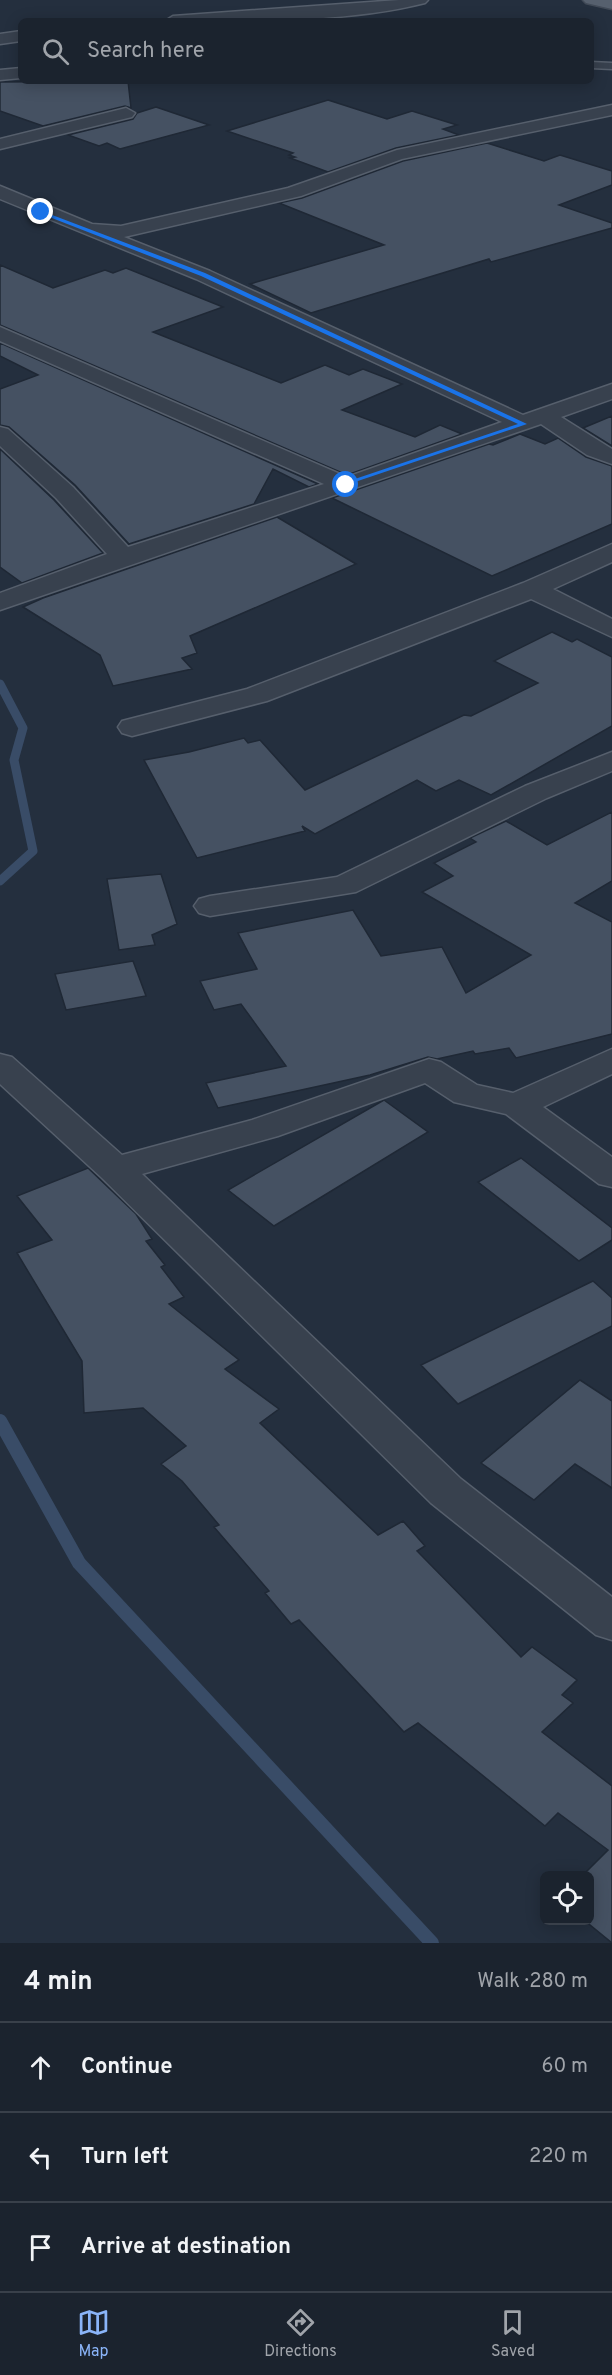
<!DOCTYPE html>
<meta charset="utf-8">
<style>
:root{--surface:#1b232e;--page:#282f3a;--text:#f1f3f6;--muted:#a0a4aa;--line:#39404a;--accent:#8ab4f8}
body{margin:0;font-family:Overpass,sans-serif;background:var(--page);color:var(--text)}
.controls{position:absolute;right:18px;bottom:18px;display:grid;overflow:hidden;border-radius:9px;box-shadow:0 3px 15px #0003}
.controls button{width:54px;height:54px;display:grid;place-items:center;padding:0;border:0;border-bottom:2px solid var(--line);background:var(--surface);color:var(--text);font:30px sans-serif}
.stop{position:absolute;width:18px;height:18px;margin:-14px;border:4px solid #1a73e8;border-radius:50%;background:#fff}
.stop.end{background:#1a73e8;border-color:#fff;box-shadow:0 2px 6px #0008}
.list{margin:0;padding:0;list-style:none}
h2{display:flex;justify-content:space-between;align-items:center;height:78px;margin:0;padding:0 24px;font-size:26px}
h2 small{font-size:20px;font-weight:400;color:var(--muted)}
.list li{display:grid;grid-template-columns:39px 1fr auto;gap:18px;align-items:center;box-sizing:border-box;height:90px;padding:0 24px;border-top:2px solid var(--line)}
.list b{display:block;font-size:22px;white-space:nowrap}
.list em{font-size:20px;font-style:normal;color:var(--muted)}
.icon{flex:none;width:33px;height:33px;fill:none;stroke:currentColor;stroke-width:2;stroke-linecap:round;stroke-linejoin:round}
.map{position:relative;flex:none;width:612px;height:1943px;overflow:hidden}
.search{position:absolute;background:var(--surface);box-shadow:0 3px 15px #0003;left:18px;right:18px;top:18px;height:66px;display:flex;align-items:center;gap:15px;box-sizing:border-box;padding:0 21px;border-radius:9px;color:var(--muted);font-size:22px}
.sheet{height:348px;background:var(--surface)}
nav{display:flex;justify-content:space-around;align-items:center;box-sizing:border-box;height:84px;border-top:2px solid var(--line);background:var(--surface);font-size:16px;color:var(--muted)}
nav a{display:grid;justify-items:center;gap:3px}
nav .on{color:var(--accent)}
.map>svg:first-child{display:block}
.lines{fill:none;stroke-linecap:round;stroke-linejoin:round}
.stream-far1{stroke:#394c67;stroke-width:9}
.stream{stroke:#394c67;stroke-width:14}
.building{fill:#455162;stroke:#1f2835;stroke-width:1.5}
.lane-casing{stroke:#565f6c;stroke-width:3}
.street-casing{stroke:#565f6c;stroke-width:3}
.primary-casing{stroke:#414a57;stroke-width:3}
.lane{fill:#38414e;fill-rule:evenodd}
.street{fill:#38414e;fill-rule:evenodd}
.primary{fill:#56606e;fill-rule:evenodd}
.route{fill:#1a73e8}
</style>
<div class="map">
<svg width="612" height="1943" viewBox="0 0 612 1943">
<rect width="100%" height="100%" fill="#242f3e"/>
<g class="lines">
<path class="stream-far1" d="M0,684L23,728L14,760L33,851L0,881"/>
<path class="stream" d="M0,1421L79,1563L432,1943"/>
</g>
<path class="building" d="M128,81L131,108L125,106L43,126L0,111V82Z
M328,100L387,119L412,111L457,125L443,129L459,135L396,148L328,172L290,158L295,157L289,155L293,153L227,131Z
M156,107L209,125L120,149L107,143L99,146L68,135L133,119L137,113Z
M487,143L544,161L560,155L612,171V185L559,205L612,223V228L491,262L489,259L311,313L250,284L384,245L279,203L302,198L403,161Z
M0,265L53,288L105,270L113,273L126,268L223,307L153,332L281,383L325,365L349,375L363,369L402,384L342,410L415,437L440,425L462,434L347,475L0,325Z
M0,343L318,484L309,487L273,469L254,504L129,544L75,485L9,427L0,425V389L38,375L0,356Z
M612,416V446L583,428Z
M520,434L545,444L558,438L586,457L612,466V524L492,576L332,498L489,444L493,445Z
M0,449L54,500L103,553L22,583L0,567Z
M277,517L356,564L190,636L197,653L182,658L192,669L113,686L100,655L23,607L43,598Z
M552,632L572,642L577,639L612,657V726L491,795L459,780L436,791L417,780L315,834L302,826L305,831L197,858L144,760L189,752L244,738L248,743L260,740L305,790L464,715L471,716L538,683L494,661Z
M612,812V881L575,903L612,922V1034L516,1058L509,1048L475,1054L473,1051L437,1059L428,1057L370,1075L218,1108L206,1083L286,1066L241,1004L214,1010L200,981L257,969L238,933L353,910L381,956L442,947L466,993L531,955L422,892L453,876L434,863L476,842L470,838L506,821L547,845Z
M161,874L177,924L152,935L155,945L119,950L107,879Z
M133,961L146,996L66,1010L55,974Z
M384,1100L428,1132L274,1226L228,1190Z
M521,1158L612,1228V1240L579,1261L478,1182Z
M88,1168L136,1214L152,1239L146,1241L165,1265L161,1267L184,1297L169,1304L239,1360L225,1369L279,1409L260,1423L378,1535L403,1521L425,1546L417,1551L521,1657L532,1647L577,1680L562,1695L573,1703L542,1732L612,1786V1943L584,1920H590V1875H583L608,1850L558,1813L545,1826L418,1723L404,1732L299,1620L291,1624L265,1593L269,1591L214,1527L219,1525L182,1481L161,1464L186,1446L143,1408L84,1413L82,1361L17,1253L52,1240L17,1196Z
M593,1281L612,1298V1326L458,1404L421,1365Z
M580,1380L612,1401V1488L575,1464L534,1500L481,1463Z"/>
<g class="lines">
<g class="lane-casing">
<path id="lane" d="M591,62L612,63V69L591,68Z"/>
</g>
<g class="street-casing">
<path id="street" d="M399,0H428L425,3C347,23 246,21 165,21L173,16Z
M21,31V41L0,44V34Z
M21,68V78L0,80V70Z
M612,105V115L402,159L301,196L124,237L210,271L523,415L612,384V399L561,417L612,449V464L587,455L541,424L0,610V593L107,554L56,498L0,446V427L8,429L73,487L128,547L324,484L0,341V327L347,477L502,422L196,279L0,199V186L92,224L121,226L288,188L397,150Z
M126,108L135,113L132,117L0,149V139Z
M612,544V562L553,589L612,619V637L531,599L267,701L132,736L122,733L118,727L122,721L247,689L523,583Z
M612,752V771L547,798L356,892L210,916L199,913L194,906L199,899L210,896L337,877L525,786Z
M612,1049V1074L543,1107L612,1157V1187L599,1184L506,1114L454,1102L425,1083L278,1136L142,1174L461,1479L612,1597V1640L596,1635L431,1503L102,1178L0,1084V1054L12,1057L122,1155L252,1120L429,1059L441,1062L477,1085L513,1093Z"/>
</g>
<g class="primary-casing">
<path id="primary" d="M583,0H612V9L586,3Z"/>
</g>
<use href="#lane" class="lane"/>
<use href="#street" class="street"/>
<use href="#primary" class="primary"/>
</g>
<path class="route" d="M39,210L205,273L527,424L343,486V483L518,424L201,276L39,213Z"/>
</svg>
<div class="controls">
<button><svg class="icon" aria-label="locate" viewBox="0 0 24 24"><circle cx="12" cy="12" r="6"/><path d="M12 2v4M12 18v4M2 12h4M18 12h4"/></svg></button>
</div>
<div class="stop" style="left:346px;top:485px"></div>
<div class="stop end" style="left:41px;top:212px"></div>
<div class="search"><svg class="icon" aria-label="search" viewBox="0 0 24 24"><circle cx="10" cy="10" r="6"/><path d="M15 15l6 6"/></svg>Search here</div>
</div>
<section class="sheet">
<h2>4 min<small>Walk · 280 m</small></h2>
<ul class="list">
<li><svg class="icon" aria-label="ahead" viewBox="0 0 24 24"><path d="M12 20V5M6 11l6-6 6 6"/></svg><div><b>Continue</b></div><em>60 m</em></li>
<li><svg class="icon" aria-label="left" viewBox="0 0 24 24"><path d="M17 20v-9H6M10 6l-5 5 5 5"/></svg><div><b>Turn left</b></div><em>220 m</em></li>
<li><svg class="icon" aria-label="arrive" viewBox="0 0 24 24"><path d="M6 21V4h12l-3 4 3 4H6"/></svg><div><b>Arrive at destination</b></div></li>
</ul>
</section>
<nav>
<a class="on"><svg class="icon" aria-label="map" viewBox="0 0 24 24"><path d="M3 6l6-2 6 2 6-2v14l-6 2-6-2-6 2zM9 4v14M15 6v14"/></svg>Map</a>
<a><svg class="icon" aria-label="directions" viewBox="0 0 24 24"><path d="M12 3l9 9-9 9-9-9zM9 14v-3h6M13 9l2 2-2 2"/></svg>Directions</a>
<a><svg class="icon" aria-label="saved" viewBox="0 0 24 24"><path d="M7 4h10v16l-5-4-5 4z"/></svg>Saved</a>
</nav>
